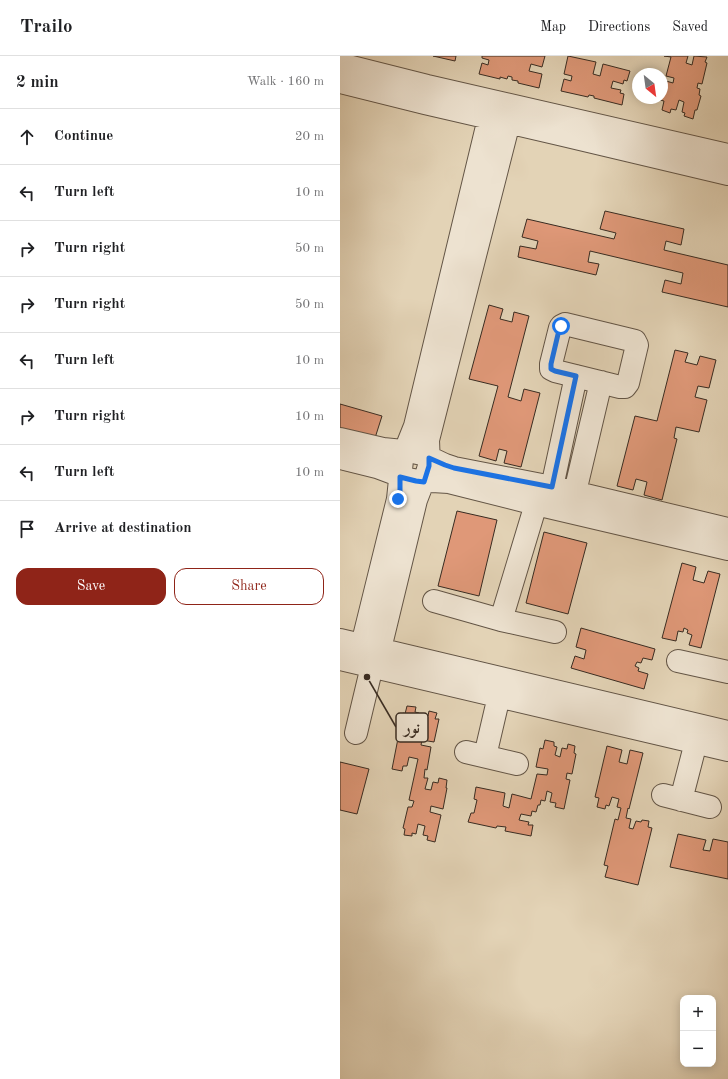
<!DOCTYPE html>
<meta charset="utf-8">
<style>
:root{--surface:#fff;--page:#f2f2f2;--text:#202124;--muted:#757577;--line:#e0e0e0;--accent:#8f2418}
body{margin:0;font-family:"Old Standard TT",Amiri,serif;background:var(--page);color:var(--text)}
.controls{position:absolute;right:12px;bottom:12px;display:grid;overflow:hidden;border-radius:8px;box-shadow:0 2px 10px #0003}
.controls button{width:36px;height:36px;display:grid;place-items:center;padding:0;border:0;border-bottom:1px solid var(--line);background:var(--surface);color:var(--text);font:20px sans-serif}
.compass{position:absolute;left:292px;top:12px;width:36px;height:36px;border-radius:50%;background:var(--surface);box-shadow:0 2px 10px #0003;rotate:151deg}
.stop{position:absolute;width:12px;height:12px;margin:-9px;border:3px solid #1a73e8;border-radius:50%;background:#fff}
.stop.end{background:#1a73e8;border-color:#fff;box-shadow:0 1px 4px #0008}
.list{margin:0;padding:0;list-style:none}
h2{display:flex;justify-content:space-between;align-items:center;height:52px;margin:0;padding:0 16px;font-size:17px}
h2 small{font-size:13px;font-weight:400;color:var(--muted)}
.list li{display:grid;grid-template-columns:26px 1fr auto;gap:12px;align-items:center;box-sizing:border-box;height:56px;padding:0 16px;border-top:1px solid var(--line)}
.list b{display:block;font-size:15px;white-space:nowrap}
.list em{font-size:13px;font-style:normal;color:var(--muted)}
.actions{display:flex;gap:8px;padding:12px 16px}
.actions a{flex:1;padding:9px 0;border:1px solid var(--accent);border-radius:12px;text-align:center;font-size:14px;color:var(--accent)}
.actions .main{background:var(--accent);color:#fff}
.icon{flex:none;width:22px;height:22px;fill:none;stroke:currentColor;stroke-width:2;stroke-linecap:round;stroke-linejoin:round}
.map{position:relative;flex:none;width:388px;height:1023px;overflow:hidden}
header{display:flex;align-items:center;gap:24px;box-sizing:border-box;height:56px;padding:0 20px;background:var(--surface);border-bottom:1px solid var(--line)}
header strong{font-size:19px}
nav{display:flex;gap:22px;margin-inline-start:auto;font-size:14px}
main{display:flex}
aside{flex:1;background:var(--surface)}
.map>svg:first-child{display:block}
.building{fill:#df9878;stroke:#382b21}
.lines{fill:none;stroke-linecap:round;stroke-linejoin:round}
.minor-casing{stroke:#635546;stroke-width:24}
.minor{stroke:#ede2d0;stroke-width:22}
.route{stroke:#1a73e8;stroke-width:5}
.leader{fill:none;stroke:#382b21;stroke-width:1.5}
.callout-dot{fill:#382b21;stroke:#ede2d0;stroke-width:1.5}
.callout{fill:#ede2d0;stroke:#382b21;stroke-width:1.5}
.callout-label{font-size:17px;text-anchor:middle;font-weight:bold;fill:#382b21}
</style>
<header>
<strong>Trailo</strong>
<nav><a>Map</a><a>Directions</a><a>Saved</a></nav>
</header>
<main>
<aside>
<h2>2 min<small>Walk · 160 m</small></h2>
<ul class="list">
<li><svg class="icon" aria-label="ahead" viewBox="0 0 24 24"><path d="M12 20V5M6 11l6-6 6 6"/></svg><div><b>Continue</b></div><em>20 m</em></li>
<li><svg class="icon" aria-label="left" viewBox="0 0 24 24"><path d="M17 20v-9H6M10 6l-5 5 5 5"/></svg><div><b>Turn left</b></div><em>10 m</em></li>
<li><svg class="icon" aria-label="right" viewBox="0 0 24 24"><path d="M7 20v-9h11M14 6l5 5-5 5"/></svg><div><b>Turn right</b></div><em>50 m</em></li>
<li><svg class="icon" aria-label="right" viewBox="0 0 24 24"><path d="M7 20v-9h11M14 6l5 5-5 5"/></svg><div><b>Turn right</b></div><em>50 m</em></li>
<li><svg class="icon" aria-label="left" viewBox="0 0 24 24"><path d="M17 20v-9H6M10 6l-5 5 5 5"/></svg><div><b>Turn left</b></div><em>10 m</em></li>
<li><svg class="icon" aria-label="right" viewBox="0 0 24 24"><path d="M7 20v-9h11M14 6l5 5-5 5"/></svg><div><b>Turn right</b></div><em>10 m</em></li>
<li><svg class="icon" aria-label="left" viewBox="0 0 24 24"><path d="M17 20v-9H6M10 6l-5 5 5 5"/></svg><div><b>Turn left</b></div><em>10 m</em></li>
<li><svg class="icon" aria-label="arrive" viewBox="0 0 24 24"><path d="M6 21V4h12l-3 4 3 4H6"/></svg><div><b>Arrive at destination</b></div></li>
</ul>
<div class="actions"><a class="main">Save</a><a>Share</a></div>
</aside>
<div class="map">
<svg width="388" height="1023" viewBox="0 0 388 1023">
<rect width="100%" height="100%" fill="#e3d3b6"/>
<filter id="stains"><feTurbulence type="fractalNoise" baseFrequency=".005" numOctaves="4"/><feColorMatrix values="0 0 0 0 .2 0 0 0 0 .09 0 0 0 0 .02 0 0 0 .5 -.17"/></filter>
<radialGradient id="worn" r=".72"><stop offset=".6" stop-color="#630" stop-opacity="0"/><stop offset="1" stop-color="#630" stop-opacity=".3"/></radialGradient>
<path class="building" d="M93,0H116L115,5Z
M142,0H205L202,11L191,8L189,15L202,18L199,32L178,27V25L172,24V21L168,20L167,23L160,21V23L139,18L142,7L148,9L149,4L142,2Z
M228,0L256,6L253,18L260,20L263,8L290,15L287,25L284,24L283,28L273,25L271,32L281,34L280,37L284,38L282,49L254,42V40L249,39L248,41L221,35L224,23L231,25L232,20L224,18Z
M324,0H348L346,7L352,9L354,0L367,1L365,6L367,7L362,28L358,27L357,32L360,33L359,39L361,40L357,54H355L353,63L344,60L345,57L342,56L344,46L339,44L336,54L331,53L330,57L322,54L324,45L320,44L321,42H322L323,34H324L326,25L333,27L334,22L326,20L331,1Z
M265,155L344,173L341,189L326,185L324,194L388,209V251L322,236L325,224L341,228L343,217L250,195L248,206L259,208L256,219L178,201L180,190L196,193L198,185L182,181L187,163L274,183L276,177L260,173Z
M149,249L163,253L160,263L172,266L174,256L189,260L168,341L181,345L184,333L200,337L181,411L164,407L167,395L159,393L156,405L139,400L158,330L129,323Z
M335,294L348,297L345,306L357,309L360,300L376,304L369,332L358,330L355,341L367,344L359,376L336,371L334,382L337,383L322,444L304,439L307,426L296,423L293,434L277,430L295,360L317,365Z
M0,348L42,360L35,382L0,372Z
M117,455L157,464L139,540L98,530Z
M204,476L247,487L228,558L186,547Z
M342,507L356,511L353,524L364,527L368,515L380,518L361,592L349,589L352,579L347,577L348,574L344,572L343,576L338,575L336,585L322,582Z
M241,572L315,593L312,604L303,602L301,607L297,606L295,610L299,612L298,615L308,618L304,633L231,612L235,600L244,603L246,594L236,591Z
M67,650L76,651L75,656L79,657L77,666L82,667L84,659L88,660L89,655L97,657L95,663H99L94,686L82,684L81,689L91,691L87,714L85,713L84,722H88L85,733L91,734L93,726L98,727L99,722L107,724L106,732H107L103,753L91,750L90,756L101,759L95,786L87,784L88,780L83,779L85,770L78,768L76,778L72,777V780L64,779L65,773L63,772L68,751H72L74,745L69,744L78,703L69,701L67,710H63L62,715L52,713L63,657L65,658Z
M205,684L214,686V690L217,691L215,699L220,701L222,692L227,693L228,688L235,690L234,697L236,698L232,718L227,717L226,723L230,724L224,753L215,751L216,747L210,746L212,737L207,735L205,745L201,744L200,749H198L196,756L192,755L191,760L181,758L179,764L189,766L188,769H193L191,780L165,775L166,771L157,770L156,772L128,766L131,757H134L137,744L134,743L136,731L165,737L163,750L169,752L172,738L191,743L197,718L207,719L208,713L196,711L200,692L203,693Z
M267,690L282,694L279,706L287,708L290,694L303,697L289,753L288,752L286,762L291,763L289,772L293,773L296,765L301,766L302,764L309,765L308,771L312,772L298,829L265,821L268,810L264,809L275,763L278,764L281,752L277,751L279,743L272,741L269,750L266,749L265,753L257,751L259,742L255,741Z
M0,706L29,713L17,758L0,754Z
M338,778L366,784L363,794L370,795L373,783L388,786V823L330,811Z"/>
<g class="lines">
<g class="minor-casing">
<path id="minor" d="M0,8L87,30L388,99
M0,26L85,47L219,78L388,118
M225,268L295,285L297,289L288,327L285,331H280L215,315L211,313V308L220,272L221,270Z
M0,383L43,393L73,396L82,398L105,409L114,412L212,431L388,473
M0,402L37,411L53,417L60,421L68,423L84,426L92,425L109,426L196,448L388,493
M212,431L236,320
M235,436L261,326
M94,545L161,564L215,576
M161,564L196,448
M0,584L388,676
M22,589L58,443L62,404L65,395L75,370L149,62
M40,593L76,444L81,431L84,426L89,410L88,384L169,66
M0,603L388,694
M338,605L388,616
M16,677L32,610
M126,696L177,708
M145,700L159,640
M323,739L370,751
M341,744L356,686"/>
</g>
<use href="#minor" class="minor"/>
</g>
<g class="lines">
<path class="route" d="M58,443L60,436V421L76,425L84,426L89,410V402L105,409L114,412L212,431L236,320L215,315L211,313V308L219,274L221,270"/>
</g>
<path class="leader" d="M27 621L56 671"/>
<circle class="callout-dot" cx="27" cy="621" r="4"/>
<rect class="callout" x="56" y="657" width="32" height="29" rx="4"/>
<g class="callout-label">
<text x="72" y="677">نور</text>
</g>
<rect width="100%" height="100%" filter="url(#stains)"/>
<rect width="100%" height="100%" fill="url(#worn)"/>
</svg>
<div class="controls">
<button>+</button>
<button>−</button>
</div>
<svg class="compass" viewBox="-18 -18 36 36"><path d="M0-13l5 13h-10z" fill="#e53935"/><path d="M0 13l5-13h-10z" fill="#757577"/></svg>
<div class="stop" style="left:221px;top:270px"></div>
<div class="stop end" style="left:58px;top:443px"></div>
</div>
</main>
